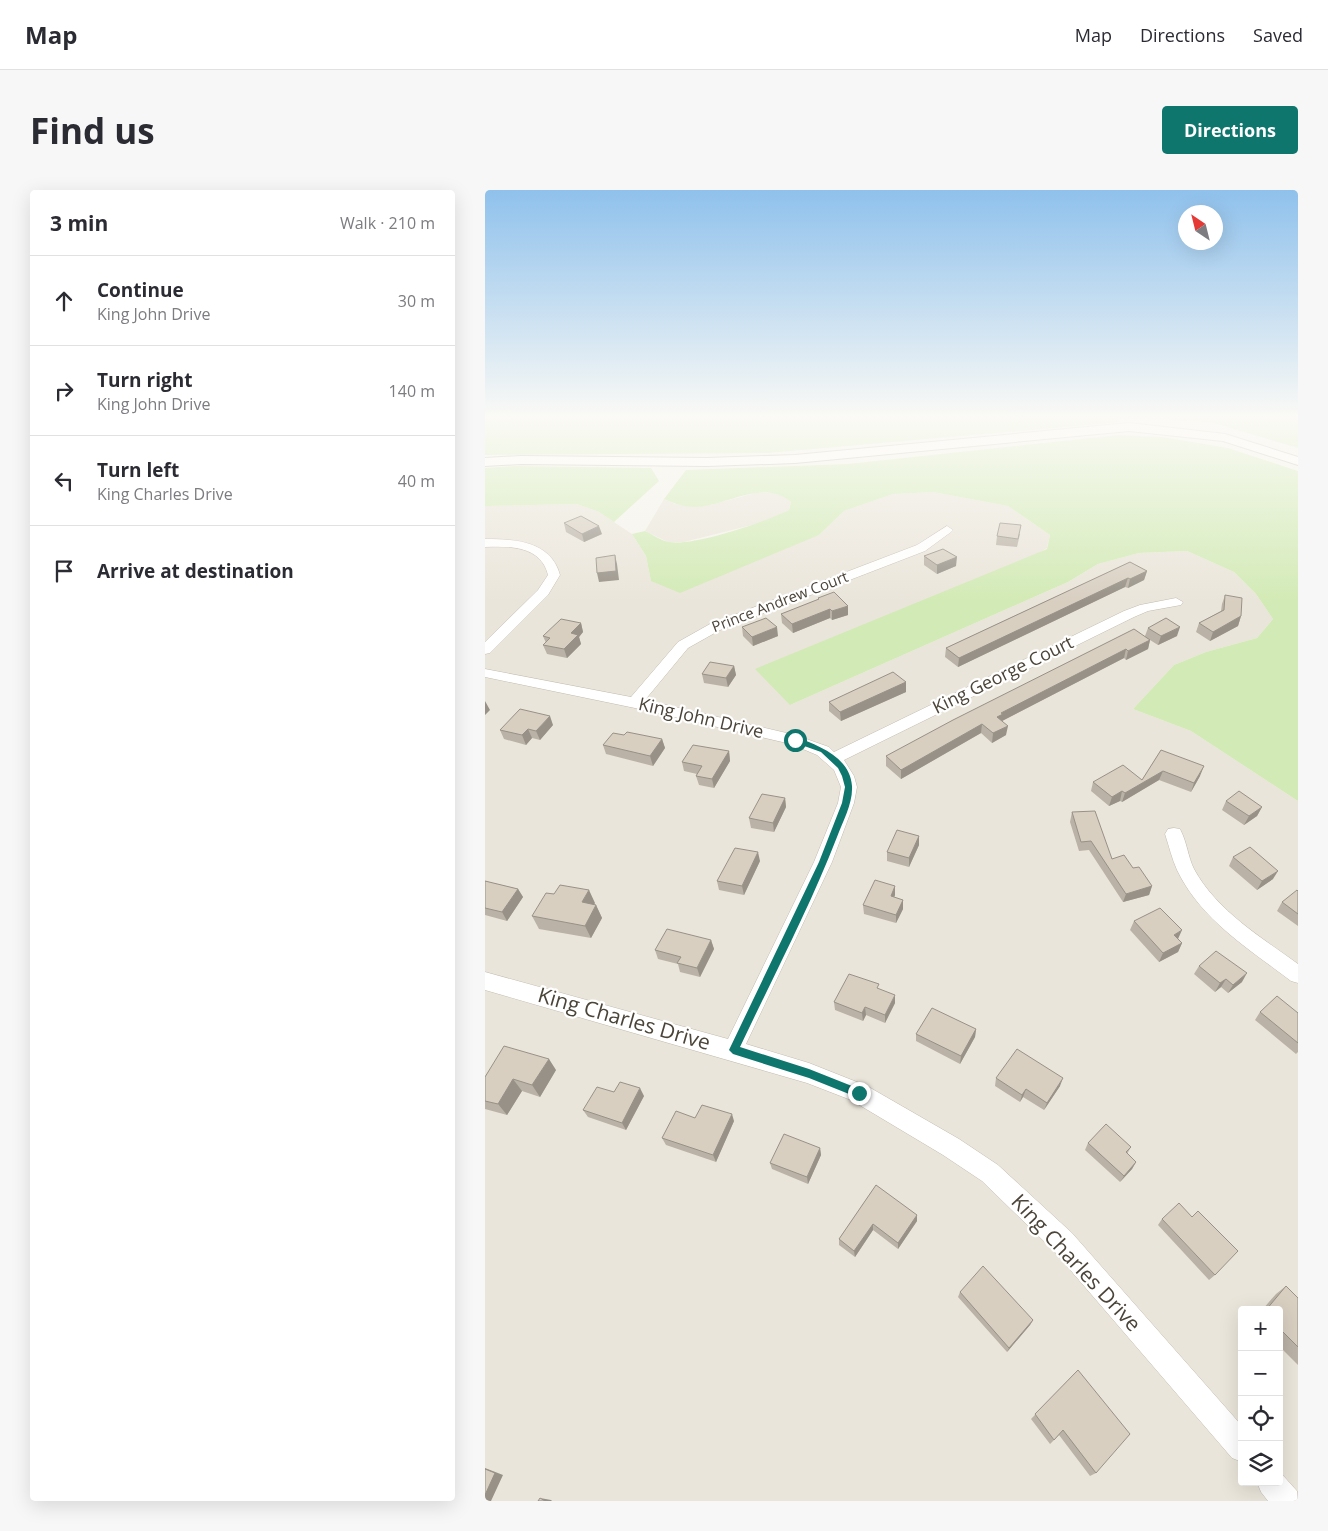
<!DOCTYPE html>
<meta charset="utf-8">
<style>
:root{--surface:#fff;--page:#f7f7f7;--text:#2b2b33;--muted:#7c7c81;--line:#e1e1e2;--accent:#0f766e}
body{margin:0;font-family:"Open Sans",sans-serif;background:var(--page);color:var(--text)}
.controls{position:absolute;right:15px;bottom:15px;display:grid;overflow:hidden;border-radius:5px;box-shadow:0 5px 20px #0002}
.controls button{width:45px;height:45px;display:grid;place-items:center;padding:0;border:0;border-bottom:1px solid var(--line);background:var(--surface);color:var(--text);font:25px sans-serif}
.compass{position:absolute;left:693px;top:15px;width:45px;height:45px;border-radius:50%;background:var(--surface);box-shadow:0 5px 20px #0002;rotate:325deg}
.stop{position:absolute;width:15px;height:15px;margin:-11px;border:4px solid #0f766e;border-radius:50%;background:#fff}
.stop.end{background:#0f766e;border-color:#fff;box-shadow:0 1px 5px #0008}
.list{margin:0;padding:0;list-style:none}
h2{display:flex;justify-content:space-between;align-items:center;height:65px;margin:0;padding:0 20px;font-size:21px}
h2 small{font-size:16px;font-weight:400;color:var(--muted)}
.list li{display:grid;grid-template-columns:32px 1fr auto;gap:15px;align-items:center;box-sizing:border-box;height:90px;padding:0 20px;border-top:1px solid var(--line)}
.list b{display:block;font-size:19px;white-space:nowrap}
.list p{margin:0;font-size:16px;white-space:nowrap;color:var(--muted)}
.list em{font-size:16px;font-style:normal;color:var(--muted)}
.icon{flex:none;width:28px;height:28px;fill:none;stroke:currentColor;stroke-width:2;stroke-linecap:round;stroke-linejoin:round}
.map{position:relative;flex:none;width:813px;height:1311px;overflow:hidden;border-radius:5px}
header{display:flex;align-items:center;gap:30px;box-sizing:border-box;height:70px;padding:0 25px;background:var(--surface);border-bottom:1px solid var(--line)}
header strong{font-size:24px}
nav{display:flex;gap:28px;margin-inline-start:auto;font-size:18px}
.intro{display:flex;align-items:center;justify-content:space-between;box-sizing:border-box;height:120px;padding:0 30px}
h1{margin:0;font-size:35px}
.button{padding:12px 22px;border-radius:5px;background:var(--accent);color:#fff;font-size:18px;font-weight:700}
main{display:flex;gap:30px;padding:0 30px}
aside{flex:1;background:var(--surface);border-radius:5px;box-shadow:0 5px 20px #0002}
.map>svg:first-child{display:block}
.residential{fill:#eae5da;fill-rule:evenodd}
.green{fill:#d2eab5}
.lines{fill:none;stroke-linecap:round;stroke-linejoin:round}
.minor-casing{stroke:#c2bbae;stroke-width:1}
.tertiary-casing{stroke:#c2bbae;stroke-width:2}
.minor{fill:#fff;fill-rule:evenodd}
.tertiary{fill:#fff;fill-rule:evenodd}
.wall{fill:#bab2a6}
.shaded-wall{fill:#979187}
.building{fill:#d8cfc1;stroke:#979187}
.route{fill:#0f766e}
.labels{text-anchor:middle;stroke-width:4.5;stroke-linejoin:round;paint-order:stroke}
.far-street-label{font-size:15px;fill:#4b4439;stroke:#fff}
.street-label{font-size:18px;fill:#4b4439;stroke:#fff}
.near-street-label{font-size:21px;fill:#4b4439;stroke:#fff}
</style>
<header>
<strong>Map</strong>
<nav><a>Map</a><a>Directions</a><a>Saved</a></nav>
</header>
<div class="intro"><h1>Find us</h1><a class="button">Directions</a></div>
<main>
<aside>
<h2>3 min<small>Walk · 210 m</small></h2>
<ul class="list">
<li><svg class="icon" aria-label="ahead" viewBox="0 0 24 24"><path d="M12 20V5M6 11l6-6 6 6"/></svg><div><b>Continue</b><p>King John Drive</p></div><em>30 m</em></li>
<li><svg class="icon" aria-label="right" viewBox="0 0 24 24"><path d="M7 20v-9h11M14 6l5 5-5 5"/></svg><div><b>Turn right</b><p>King John Drive</p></div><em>140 m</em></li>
<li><svg class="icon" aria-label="left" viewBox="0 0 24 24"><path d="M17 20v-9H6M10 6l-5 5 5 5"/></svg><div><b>Turn left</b><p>King Charles Drive</p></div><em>40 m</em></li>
<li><svg class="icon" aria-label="arrive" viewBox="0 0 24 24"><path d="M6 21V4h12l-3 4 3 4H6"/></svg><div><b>Arrive at destination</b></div></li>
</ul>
</aside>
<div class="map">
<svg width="813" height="1311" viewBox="0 0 813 1311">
<rect width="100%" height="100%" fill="#f6f3ec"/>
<path class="residential" d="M448,302L523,316L565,345L562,358L305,515L583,392L613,374L654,363L702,361L749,382L771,404L788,429L772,448L721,462L689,475L648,519L706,541L813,611V1311H0V316L92,314L114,322L147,344L161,366L166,391L334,345L359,321L408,304ZM757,1120H794V1292H757Z
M270,303H288L300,307L306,312L304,320L279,332L199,352H183L160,341L179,309L190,314L208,317L226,315Z"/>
<path class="green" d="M0,229H632L636,232L283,263L0,265Z
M673,229H813V258L725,232Z
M634,245L677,247L743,258L813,281V611L706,541L648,519L689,475L721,462L772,448L788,429L771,404L749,382L702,361L654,363L613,374L583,392L305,515L270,479L562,359L565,345L523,316L448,302L408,304L359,321L334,345L195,403L166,391L161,366L147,344L160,341C167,344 176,351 184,352C211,356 279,332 304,320L306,312C277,288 241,317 209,317C198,317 188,313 179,309L201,280L363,274Z
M29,276L166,278L174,291L129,332L114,322L92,314L0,316V278Z"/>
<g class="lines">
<g class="minor-casing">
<path id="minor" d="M462,336L468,340L466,342L440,361L235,440L203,458L160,510L310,545L344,557L349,562L639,421L655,415L691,408L698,412L696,415L663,421L649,427L359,570L369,586L372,597L369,613L347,672L261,854L324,873L382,896L474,949L513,975L587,1043L757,1236V1272L747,1268L569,1061L497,991L458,965L366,910L322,893L0,800V782L243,849L329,672L353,613L356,597L349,580L332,565L306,554L150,518L0,487V479L146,507L193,452L225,434L432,355Z
M0,349C30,349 66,351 75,385L63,405L5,463L0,464V452L53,400L63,385C56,356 25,356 0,357Z
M689,638L695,639C702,652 703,667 709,679C732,721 776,747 813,774V793L806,791C764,759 716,730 692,680C687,669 684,656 680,644L683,639Z
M794,1281L812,1301L813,1311H783L776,1302L772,1292H794Z"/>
</g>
<g class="tertiary-casing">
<path id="tertiary" d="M644,233L740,244L813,267V275L738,251L644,241L310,273L222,276L36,274L0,276V268L36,266L222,268L310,265Z"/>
</g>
<use href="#minor" class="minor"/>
<use href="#tertiary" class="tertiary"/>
</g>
<path class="wall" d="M79,333L117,344L99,352L81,342Z
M535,344L532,357L511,355L512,346Z
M439,366L471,376L452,384L439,375Z
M645,372L662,381L659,390L643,398L640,397L473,477L460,467L461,458Z
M740,405L756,426L753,436L725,451L711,442L714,433L736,421L737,414Z
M333,408L363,425L347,430L345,428L308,443L297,433L296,424L333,410Z
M96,433L98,442L94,447L96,454L82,468L62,464L58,455L61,453L58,446Z
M257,437L293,446L268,456L258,446Z
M663,438L692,446L673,455L665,450L663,459L641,470L639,468L517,531L521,545L507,553L496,543L416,589L401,576V566L660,446Z
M249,476L251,485L243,497L219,493L217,484Z
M421,492V502L356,531L344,521V512Z
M68,535L55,550L47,548L41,555L19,549L15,540Z
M177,549L180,558L168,576L121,564L118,555Z
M676,560L715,586L706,602L674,590L637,612L635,611L624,616L606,601L608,592L657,590Z
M244,561L245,571L229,598L214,595L211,586L212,584L199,581L197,572Z
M300,608L301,617L289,642L266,638L264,628Z
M741,611L777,617L772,626L759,635L737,620Z
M587,622L627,669L667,696L664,705L638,712L604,660L594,661L585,632Z
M434,646V655L424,677L402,671V662Z
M748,667L788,689L772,700L744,676Z
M275,671L259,705L234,700L232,691Z
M0,691L33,699L38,707L22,731L0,725Z
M410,696V705L409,707L418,710V719L411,733L379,724L378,715Z
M813,701V736L792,721L797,712Z
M110,713L109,714L111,715L117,728L106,748L54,739L47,726Z
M649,731L693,749L697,753L693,762L674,772L645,740Z
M226,750L229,759L215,787L195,782L193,774L173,769L170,760Z
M714,776L757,792L743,803L736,797L730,802L709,784Z
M394,799L410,813L400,833L381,825L378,831L350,820L349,812Z
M775,822L813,823V862L811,864L770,830Z
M491,839L490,847L475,874L431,851V844Z
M71,880L55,907L37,901L22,925L0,919V887Z
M511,888L575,896L559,920L538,907L535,912L510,896Z
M129,902L159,906L141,940L103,927L98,920Z
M210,928L249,931L231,972L181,955L177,948Z
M603,953L646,957L642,964L651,972L647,979L635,992L600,960Z
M335,958L336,965L323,994L287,979L285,973Z
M391,995L432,1031L413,1059L388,1040L370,1067L354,1055V1049Z
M677,1029L730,1085L724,1090L673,1035Z
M801,1096L813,1108V1175L794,1156V1120H777L791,1104Z
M475,1102L548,1130L545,1135L522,1162L473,1107Z
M593,1180L611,1283L605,1286L574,1245L565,1254L546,1229Z"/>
<path class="shaded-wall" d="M114,336L117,344L99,352L97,344Z
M130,365L132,374L134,390L114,392L112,383Z
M472,367L471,376L452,384V375Z
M662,381L659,390L643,398L645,389Z
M643,388L640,397L473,477L474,468Z
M363,416V425L347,430V421Z
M345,419V428L308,443L307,434Z
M756,426L753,436L725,451L728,442Z
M96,433L98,442L94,447L96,454L82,468L79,459L86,443Z
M292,437L293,446L268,456L267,447Z
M695,437L692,446L673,455L676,446Z
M665,450L663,459L641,470L643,461Z
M641,459L639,468L517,531V533L512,527L516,523Z
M249,476L251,485L243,497L241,488Z
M421,492V502L356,531L355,522Z
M0,511L5,520L0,525Z
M65,526L68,535L55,550L51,541Z
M497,534L496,543L416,589V580Z
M523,536L521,545L507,553L508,543Z
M43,539L47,548L41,555L37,545Z
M177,549L180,558L168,576L165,566Z
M244,561L245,571L229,598L227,589Z
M719,576L715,586L706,602L709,593Z
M678,581L674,590L637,612L640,603Z
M637,601L635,611L624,616L627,607Z
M300,608L301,617L289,642L288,633Z
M777,617L772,626L759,635L764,626Z
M434,646V655L424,677V668Z
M273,662L275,671L259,705L257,696Z
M793,681L788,689L772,700L777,691Z
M410,696V705L406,715V706Z
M667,696L664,705L638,712L641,704Z
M33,699L38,707L22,731L17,722Z
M104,700L110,713L103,725L97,712Z
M418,710V719L411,733V725Z
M111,715L117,728L106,748L100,736Z
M697,740L693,749L689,745Z
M226,750L229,759L215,787L212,778Z
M697,753L693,762L674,772L678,763Z
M762,783L757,792L743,803L748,795Z
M741,789L736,797L730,802L735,793Z
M410,805V813L400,833V825Z
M380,817L381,825L378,831L377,823Z
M491,839L490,847L475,874L476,866Z
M64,869L71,880L55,907L47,895Z
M578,888L575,896L559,920L562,913Z
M28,889L37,901L22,925L13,914Z
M155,898L159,906L141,940L137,933Z
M541,899L538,907L535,912L537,905Z
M247,924L249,931L231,972L228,965Z
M335,958L336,965L323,994L322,987Z
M651,972L647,979L635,992L639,986Z
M432,1025V1031L413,1059V1053Z
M388,1034V1040L370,1067L369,1061Z
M548,1130L545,1135L522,1162L524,1158Z
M0,1278L18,1285L6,1311H0Z
M55,1308L66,1310L67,1311H60Z"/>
<path class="building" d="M96,326L114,336L97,344L79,333Z
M515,333L536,335L533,349L512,346Z
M458,359L472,367L452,375L439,366Z
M130,365L131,381L112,383L111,368Z
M645,372L662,381L645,389L643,388L474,468L461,458Z
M349,402L363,416L347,421L345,419L307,434L296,424L334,409L333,408Z
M740,405L757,408L756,426L728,442L714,433L739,420Z
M281,428L292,437L267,447L257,437Z
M681,428L695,437L676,446L663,438Z
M76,429L96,433L86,443L93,445L79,459L58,455L65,448L58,446Z
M649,439L665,450L643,461L641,459L516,523L518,524L512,527L523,536L508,543L497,534L416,580L401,566L468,530Z
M225,472L249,476L241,488L217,484Z
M408,482L421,492L355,522L344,512Z
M35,519L65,526L51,541L43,539L37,545L15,540Z
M142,542L177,549L165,566L118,555L128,543L139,545Z
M208,555L244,561L227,589L211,586L217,576L197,572Z
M676,560L719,576L709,593L678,581L640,603L637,601L627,607L608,592L638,575L657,590Z
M754,601L777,617L764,626L741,611Z
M277,604L300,608L288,633L264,628Z
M610,621L627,669L639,665L648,678L654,677L667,696L641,704L606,651L596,652L587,622Z
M412,640L434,646L424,668L402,662Z
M765,657L793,681L777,691L748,667Z
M250,658L273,662L257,696L232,691Z
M390,690L410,696L406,706L418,710L411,725L378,715Z
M0,691L33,699L17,722L0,718Z
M75,695L104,700L97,712L111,715L100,736L47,726L61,703L69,704Z
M812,700L813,701V724L797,712Z
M675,718L697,740L689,745L697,753L678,763L649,731Z
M182,739L226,750L212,778L192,773L196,767L170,760Z
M731,761L762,783L748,795L741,789L735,793L714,776Z
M364,784L394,794L392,798L410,805L400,825L380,817L377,823L349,812Z
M792,806L813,823V853L775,822Z
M447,818L491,839L476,866L431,844Z
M19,856L64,869L47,895L28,889L13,914L0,911V887Z
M532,859L578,888L562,913L541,899L537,905L511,888Z
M135,892L155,898L137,933L98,920L112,897L129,902Z
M217,915L247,924L228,965L177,948L191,921L210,928Z
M621,934L646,957L641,962L651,972L639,986L603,953Z
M299,944L335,958L322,987L285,973Z
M391,995L432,1025L413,1053L388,1034L369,1061L354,1049Z
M694,1013L707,1027L713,1021L753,1061L730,1085L677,1029Z
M498,1076L548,1130L524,1158L475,1102Z
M801,1096L813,1108V1157L794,1138V1120H781Z
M593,1180L645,1244L611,1283L578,1240L569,1250L550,1224Z
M0,1279L10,1283L0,1305Z
M55,1308L60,1311H53Z"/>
<linearGradient id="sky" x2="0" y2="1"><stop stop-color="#8fc1ec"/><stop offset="0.55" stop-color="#fbfaf6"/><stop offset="1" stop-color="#fbfaf6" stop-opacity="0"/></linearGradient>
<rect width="813" height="413" fill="url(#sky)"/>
<path class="route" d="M310,547C333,555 365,567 367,596C368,613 358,631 352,647C324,719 288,787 255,857L324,879L377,900L379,903L374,908L324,888L248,864L244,860L334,672L357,613L360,597L357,586L353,578L336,562L308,552V548Z"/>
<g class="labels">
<g class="far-street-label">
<text transform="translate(295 412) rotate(-21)" y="5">Prince Andrew Court</text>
</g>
<g class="street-label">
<text transform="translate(518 485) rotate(-26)" y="6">King George Court</text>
<text transform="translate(216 528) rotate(13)" y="6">King John Drive</text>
</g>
<g class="near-street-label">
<text transform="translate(139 829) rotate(16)" y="7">King Charles Drive</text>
<text transform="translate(591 1073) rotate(47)" y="7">King Charles Drive</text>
</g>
</g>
</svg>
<div class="controls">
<button>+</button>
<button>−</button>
<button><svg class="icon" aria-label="locate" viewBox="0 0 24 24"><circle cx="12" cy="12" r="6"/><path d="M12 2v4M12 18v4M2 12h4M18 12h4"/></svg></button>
<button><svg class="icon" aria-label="layers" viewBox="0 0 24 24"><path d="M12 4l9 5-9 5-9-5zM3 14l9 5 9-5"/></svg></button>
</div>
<svg class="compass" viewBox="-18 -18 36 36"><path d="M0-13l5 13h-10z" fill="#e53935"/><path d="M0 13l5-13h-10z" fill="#7c7c81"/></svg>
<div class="stop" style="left:310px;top:550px"></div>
<div class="stop end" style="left:374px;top:903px"></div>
</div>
</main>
